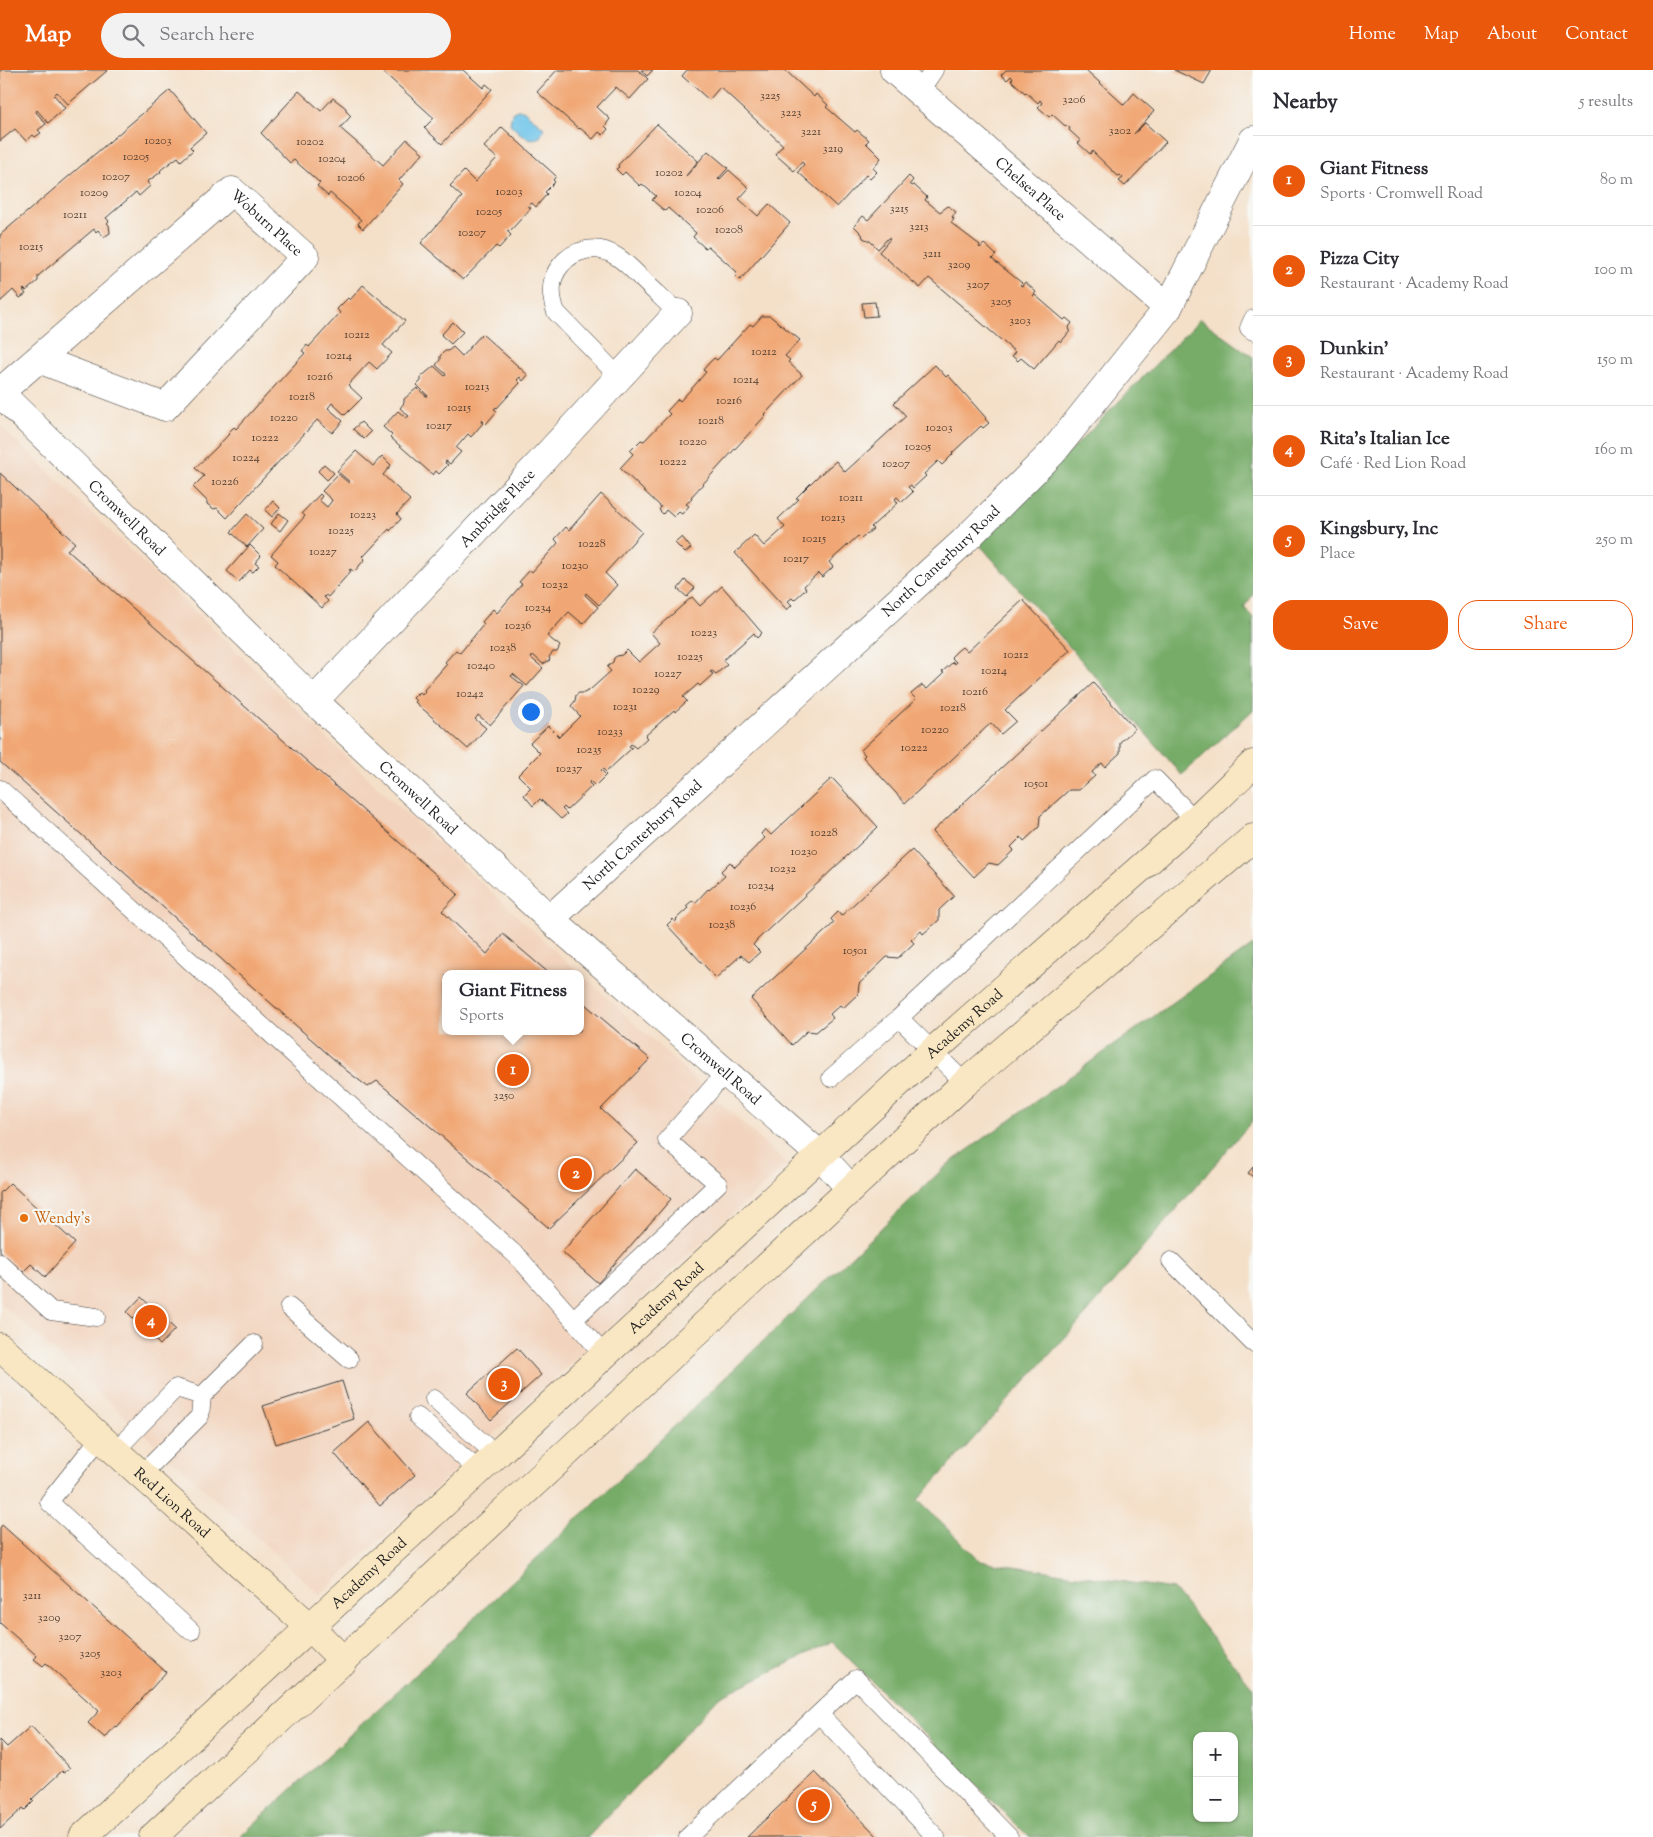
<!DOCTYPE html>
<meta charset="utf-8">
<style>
:root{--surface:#fff;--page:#f2f2f3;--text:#2b2b33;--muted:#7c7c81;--line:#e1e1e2;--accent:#ea580c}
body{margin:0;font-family:"Sorts Mill Goudy",serif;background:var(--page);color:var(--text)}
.controls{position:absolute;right:15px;bottom:15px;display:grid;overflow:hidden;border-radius:10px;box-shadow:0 1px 4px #0004}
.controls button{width:45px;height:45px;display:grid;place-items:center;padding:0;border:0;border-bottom:1px solid var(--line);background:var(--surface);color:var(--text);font:25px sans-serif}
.you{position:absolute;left:530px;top:641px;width:18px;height:18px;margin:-12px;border:4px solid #fff;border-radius:50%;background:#1a73e8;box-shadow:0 0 0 8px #1a73e833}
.badge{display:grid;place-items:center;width:32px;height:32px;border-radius:50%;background:var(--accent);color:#fff;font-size:16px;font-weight:700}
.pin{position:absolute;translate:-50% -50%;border:2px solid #fff;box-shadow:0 1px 5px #0006}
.popup{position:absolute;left:442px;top:900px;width:142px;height:65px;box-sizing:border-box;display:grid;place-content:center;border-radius:10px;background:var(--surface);filter:drop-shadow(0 1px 4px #0005);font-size:16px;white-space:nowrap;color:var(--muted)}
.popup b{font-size:19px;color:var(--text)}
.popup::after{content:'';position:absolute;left:50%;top:100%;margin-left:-10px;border:10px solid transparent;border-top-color:var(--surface)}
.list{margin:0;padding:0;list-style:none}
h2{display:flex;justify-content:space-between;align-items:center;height:65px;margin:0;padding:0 20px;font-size:21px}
h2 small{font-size:16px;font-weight:400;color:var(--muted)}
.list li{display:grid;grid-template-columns:32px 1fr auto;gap:15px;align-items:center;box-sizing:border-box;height:90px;padding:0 20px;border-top:1px solid var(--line)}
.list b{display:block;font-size:19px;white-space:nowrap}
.list p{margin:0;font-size:16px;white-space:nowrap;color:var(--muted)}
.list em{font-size:16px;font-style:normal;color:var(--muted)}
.actions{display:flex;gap:10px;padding:15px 20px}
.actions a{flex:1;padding:11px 0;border:1px solid var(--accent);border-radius:20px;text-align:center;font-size:18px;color:var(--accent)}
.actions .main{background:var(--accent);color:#fff}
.icon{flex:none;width:28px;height:28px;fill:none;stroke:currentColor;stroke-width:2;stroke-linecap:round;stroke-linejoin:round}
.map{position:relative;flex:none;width:1253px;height:1767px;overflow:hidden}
header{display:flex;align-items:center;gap:30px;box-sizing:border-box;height:70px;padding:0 25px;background:var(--accent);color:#fff}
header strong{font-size:24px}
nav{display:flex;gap:28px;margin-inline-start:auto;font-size:18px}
.search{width:350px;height:45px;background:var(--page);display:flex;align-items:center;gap:12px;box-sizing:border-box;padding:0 18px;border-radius:28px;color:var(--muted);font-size:19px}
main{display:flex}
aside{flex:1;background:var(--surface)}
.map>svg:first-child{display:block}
.built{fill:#f2d4be}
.forest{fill:#76ac68;stroke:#496442;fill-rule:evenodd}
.water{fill:#6dc4ea;stroke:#447083}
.building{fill:#f1a774}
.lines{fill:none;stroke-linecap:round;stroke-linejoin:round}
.lane-casing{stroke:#3c3936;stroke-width:19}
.street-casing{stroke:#3c3936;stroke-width:29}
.secondary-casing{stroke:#3c3936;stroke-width:29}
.lane{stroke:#fff;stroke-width:18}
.street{stroke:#fff;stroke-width:28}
.secondary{stroke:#f9e7c3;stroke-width:28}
.food-dot{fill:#e8710a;stroke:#f6f6f2;stroke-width:2}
.labels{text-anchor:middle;stroke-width:4.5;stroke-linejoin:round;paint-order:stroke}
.number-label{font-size:12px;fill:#513f32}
.street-label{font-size:15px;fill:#1c1c1c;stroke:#f6f6f2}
.food-label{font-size:15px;fill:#c56008;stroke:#f6f6f2;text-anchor:start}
</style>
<header>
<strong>Map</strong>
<div class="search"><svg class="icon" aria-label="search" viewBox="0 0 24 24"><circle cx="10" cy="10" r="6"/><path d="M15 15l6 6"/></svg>Search here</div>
<nav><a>Home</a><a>Map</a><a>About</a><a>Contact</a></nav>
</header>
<main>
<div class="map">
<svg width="1253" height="1767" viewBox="0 0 1253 1767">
<rect width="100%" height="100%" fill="#f6f6f2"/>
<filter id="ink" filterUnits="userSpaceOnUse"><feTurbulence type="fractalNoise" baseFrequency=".02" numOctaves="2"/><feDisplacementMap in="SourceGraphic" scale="10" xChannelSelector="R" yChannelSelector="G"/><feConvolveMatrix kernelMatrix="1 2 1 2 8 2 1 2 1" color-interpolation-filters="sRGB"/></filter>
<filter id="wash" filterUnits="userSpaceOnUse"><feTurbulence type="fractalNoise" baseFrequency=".0096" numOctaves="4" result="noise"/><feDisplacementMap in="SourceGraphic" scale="20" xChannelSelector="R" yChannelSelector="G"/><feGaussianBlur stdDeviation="1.12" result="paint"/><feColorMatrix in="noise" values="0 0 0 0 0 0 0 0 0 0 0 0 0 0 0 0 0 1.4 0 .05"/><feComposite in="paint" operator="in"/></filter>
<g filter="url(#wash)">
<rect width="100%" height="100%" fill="#f4e0c9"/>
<path class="built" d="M0,355L382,721L580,904H446V961H580L581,904L787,1094L320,1525L0,1232Z"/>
<path class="forest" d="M1200,249L1253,287V525L1244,537L1253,548V640L1182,705L979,474Z
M1253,875V1050L1081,1250L918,1430L980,1491L1173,1519L1253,1618V1767H1029L832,1572L719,1627L588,1767H240L422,1598L947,1095ZM1197,1666H1234V1748H1197Z"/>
<path class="water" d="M517,40H523L544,58L540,67C527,73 519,62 510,54L512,43Z"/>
<g id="blocks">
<path class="building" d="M0,0H108L68,34L57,22L54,25L65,38L48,53L37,40L36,42L46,54L38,60L41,63L35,67L33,65L26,71L15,59L0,71Z
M381,0H463L483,18L486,14L492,19L442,74L424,58L434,48Z
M557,0H638L648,9L630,29L616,17L597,37L610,49L605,56L608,59L603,65L599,62L593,69L580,58L579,59L537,22Z
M641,0H653L647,6Z
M687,0H785L814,27L816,24L828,35L826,37L855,62L857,60L869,70L866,73L881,88L873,98L877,102L870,109L866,105L837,137L798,102L804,94L802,92L794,101L775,84L783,75L720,17L709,30L682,6Z
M1006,0H1086L1124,35L1134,23L1154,41L1134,64L1145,53L1166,72L1125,116L1119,111L1123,108L1120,105L1118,106L1092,81L1090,84L1078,73L1081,71L1069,60L1070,58L1067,56L1064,55L1052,44L1049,47L1038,37L1042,33L1040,30L1038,33L1026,22L1025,23L1011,10L1013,9L1011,6L1007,10L1001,5Z
M1174,0H1212L1204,14Z
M170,20L206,63L190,77L193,80L181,91L178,87L163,98L160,101L161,102L147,112L150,116L139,126L136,122L106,148L109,151L107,153L109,155L110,163L104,167L98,160L96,162L94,159L38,206V211L26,221L24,219L23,220L26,224L20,228L13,220L0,232V165Z
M299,21L321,41L333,28L346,38V41L351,46L340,58L383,95L407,69L423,83L399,110L403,114L363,159L358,154L361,150L330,123L328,126L317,116L320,113L294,90L290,93L261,63Z
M657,54L698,91L686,106L708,81L728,98L718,109L719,110L729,100L749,118L739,129L758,146L769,134L790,153L740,210L735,205L737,202L708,176L705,178L693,167L696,163L668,138L665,141L652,130L656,126L642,114L640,116L625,102L622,105L616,99L619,97L618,95Z
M502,57L556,106L553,110L555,112L545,122L547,124L541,131L536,137L532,133L528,136L531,138L510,161L509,160L507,161L511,165L499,178L496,176L463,210L421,173L462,127L450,116L464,101L475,112L497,88L484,77Z
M909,106L913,110L910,114L912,116L914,115L927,127L925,130L940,142L948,136L956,142L952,147L954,149L951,153L980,175L979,177L980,178L984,174L990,179L996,185L992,189L1022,213L1020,215L1022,216L1025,212L1036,222L1033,226L1035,225L1064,250L1066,248L1072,253L1069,257L1070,261L1061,272L1059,270L1034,299L1021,288L1018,291L1012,286L1015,282L929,208L920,218L879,182L890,169L888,168L878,179L870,171L863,168L862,164L854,156L863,146L868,150Z
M363,215L405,251L383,275L392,283L377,299L369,292L348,315L362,328L345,345L332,333L328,338L343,351L332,363L317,350L227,448L217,438L214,439L207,434V431L193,417L204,406L195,398L216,378L229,364L228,363L234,357L236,359L254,339L305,283L302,281L307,275L309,277L340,243L337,239L348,228L350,230Z
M875,232L877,246L864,247L862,233Z
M762,246H770L800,270L785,286L790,290L788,292L802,305L765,344L766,345L691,427L692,429L686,434L689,436L682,444L679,442L674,447L666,440L663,444L659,440L661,437L620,398L633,384L630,381L641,370L644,371L670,344L667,341L678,329L680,331L694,316L706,302L703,300L709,293L714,288L717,290L750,254L753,256Z
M453,252L463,262L451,274L441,265Z
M482,264L528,305L523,311L520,307L517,310L520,313L497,338L496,337L494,339L497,341L486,354L482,350L481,352L483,353L471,367L468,364L456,378L461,382L450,394L446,391L445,393L448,395L439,404L436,401L433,405L390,367L392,365L383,357L398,341L406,348L409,346L400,338L404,333V329L417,318L426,326H428L417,315L421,311V307L434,296L445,306L446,304L436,295L440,290V286L445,281H448L453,277L462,286Z
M935,295L946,307L948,305L986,348L985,349L989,353L983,358L981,356L952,383L953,384L942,395L938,391L924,404L926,406L913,418L911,415L908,417L913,422L902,432L897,427L895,429L898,433L871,457L873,459L861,469L858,466L829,492L833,497L822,507L818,503L804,516L806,519L794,530L792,528L788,531L792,535L787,540L735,483L754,465L764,476L785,457L778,449L799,429L796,428L816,408L836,391L845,402L906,346L894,333Z
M361,352L371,362L364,369L353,359Z
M356,381L373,396L382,386L391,395L383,405L410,430L397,444L401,449L390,461L389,459L364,486L363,485L362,486L365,489L354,502L351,499L349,500L351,501L328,527L326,525L324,527L328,531L322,538L275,495L278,491L271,485L305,446L302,443L320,424L322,426L319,430L327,437L331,432L332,430L322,421L338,404L349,413L350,412L337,401Z
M324,394L334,403L327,410L318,401Z
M0,403L75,473L67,480L458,824L442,841L487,884L503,864L550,904H446V961H580V930L650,989L601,1039L638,1073L549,1158L377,1011L368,1017L347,1001L0,692Z
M601,424L642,462L605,503L617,515L599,535L586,523L585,525L598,537L583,554L569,542L567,544L547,566L560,576L557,582H553L549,587L550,590L543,594L533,585L531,588L543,598L527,616L513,604L511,606L524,616L490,655L478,645L477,647L475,649L486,658L468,679L415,632L416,631L413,628L419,622L422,625L425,621L424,620L447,594L445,592L456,580L460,583L484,554L482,552L493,539L497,543L522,514L519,512L530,500L532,502L558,473L555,469L566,457L569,460Z
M273,431L280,438L272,447L265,440Z
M279,443L288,450L280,461L271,454Z
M247,444L263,459L247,477L231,462Z
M682,467L691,478L685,483L675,473Z
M250,475L261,486L255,493L259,496L253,502L250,500L239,512L227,501Z
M685,510L695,518L687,527L678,519Z
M722,516L762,563L757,568L754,563L723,590L727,595L716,604L712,601L710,602L713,604L700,616L698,614L683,627L687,631L675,642L674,640L645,666L647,668L636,678L631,674L629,676L632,678L606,702L603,699L601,700L606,705L595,716L590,711L589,713L592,716L567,740L564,737L562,739L567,744L561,749L540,729L533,736L524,725L531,718L518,705L540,683L530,673L548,656L559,667L580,646L571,636L575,631L576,625L579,623H584L591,619L611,601L607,597L613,592L614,588L617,586L622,585L627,580L639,592L660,573L651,563L692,527L700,536Z
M1023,530L1070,580L1005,640L1016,651L1001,664L991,653L905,733L863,687L865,685L861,680L916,629L911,624L917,619L922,615L927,619L944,603L942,602L953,592L955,594L956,592L951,587L957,581L962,577L967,582Z
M1093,613L1135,659L1120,672V683L1105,697L1102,693L1092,702L1095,706L1079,720H1069L1040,746L1039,757L1024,771L1021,767L1011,777L1014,780L998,795L989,793L974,807L932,762Z
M832,708L878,757L757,870L753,875L760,882L749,892L741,885L716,908L667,855L673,849L675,852L677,850L676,849L688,838L686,836L693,830L695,833L708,819L709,820L725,806L721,801L730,792L735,797L765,768L761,764L765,759L771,765Z
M912,780L954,826L939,840V850L923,864L921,861L911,870L914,873L898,888L887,887L859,914L858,924L843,938L840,935L830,944L833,948L816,962L807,961L792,975L751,929L834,853L831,849L838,842L841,846Z
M1253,1097V1107L1248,1103Z
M635,1099L671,1129L598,1213L562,1182Z
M10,1113L75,1173L45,1207L31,1194L23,1202L0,1181V1123Z
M141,1227L175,1259L160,1275L127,1242Z
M517,1278L541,1305L491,1350L467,1323Z
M342,1311L354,1349L276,1374L263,1336Z
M369,1352L415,1405L380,1436L334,1383Z
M2,1455L166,1602L117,1657L115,1656L105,1668L88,1653L99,1641L46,1593L43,1596L34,1589L37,1586L35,1584L0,1553V1458Z
M31,1656L70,1698L64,1703L62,1701L32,1729L34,1731L25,1740L23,1738L0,1759V1670L7,1677Z
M815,1702L878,1767H747Z"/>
</g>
</g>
<g filter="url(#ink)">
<use href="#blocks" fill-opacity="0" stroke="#3c3936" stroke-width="1"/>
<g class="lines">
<g class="lane-casing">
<path id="lane" d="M919,22L934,0
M1253,249L1249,258L1253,261
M619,307L556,242C550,225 549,209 561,195C568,186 576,182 586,180C611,175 628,195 644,211C655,222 667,232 678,243
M0,719L519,1188L604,1285
M831,1008L899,948
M965,1013L899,948L1155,709L1195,750
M1171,1191L1253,1273
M0,1193L51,1241L96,1247
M289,1237L349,1289
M573,1250L718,1114L667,1070L726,1002
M434,1329L496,1385
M418,1347L479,1401
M100,1368L49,1432L191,1561
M115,1381L176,1318L202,1326L254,1274
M141,1405L200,1346L202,1326
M819,1644L936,1767
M688,1767L856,1609L1009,1767"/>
</g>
<g class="street-casing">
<g id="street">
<path id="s1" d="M894,0L1168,238"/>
<path id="s2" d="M0,322L232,121L305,187L165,337L38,289"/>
<path id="s3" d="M0,323L314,631L550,849L820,1085L851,1119"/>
<path id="s4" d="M314,631L539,394L678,243"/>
<path id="s5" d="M550,849L963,472L1053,382L1168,238L1253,70"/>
</g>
</g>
<g class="secondary-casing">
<g id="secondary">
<path id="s6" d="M0,1277L310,1557L344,1591"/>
<path id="s7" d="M83,1767L933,981L1195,750L1253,694"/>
<path d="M153,1767L965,1013L1253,768"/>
</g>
</g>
<use href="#lane" class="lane"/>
<use href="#street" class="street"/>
<use href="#secondary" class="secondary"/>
</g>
</g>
<circle class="food-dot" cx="24" cy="1148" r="5"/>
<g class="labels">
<g class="number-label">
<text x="770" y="29">3225</text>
<text x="1074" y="33">3206</text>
<text x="791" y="46">3223</text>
<text x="1120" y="64">3202</text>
<text x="811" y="65">3221</text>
<text x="158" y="74">10203</text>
<text x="310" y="75">10202</text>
<text x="833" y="82">3219</text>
<text x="136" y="90">10205</text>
<text x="332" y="92">10204</text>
<text x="669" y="106">10202</text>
<text x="116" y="110">10207</text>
<text x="351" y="111">10206</text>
<text x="509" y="125">10203</text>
<text x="94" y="126">10209</text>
<text x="688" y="126">10204</text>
<text x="899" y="142">3215</text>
<text x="710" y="143">10206</text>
<text x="489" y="145">10205</text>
<text x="75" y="148">10211</text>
<text x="919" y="160">3213</text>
<text x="729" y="163">10208</text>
<text x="472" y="166">10207</text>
<text x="31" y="180">10215</text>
<text x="932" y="187">3211</text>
<text x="959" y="198">3209</text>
<text x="978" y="218">3207</text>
<text x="1001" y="235">3205</text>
<text x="1020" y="254">3203</text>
<text x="357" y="268">10212</text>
<text x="764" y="285">10212</text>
<text x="339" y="289">10214</text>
<text x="320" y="310">10216</text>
<text x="746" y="313">10214</text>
<text x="477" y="320">10213</text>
<text x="302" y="330">10218</text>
<text x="729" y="334">10216</text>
<text x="459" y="341">10215</text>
<text x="284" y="351">10220</text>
<text x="711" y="354">10218</text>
<text x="439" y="359">10217</text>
<text x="939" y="361">10203</text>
<text x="265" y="371">10222</text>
<text x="693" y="375">10220</text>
<text x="918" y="380">10205</text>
<text x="246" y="391">10224</text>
<text x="673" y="395">10222</text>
<text x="896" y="397">10207</text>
<text x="225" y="415">10226</text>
<text x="851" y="431">10211</text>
<text x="363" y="448">10223</text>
<text x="833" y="451">10213</text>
<text x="341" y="464">10225</text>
<text x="814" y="472">10215</text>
<text x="592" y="477">10228</text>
<text x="323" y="485">10227</text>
<text x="796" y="492">10217</text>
<text x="575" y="499">10230</text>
<text x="555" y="518">10232</text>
<text x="538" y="541">10234</text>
<text x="518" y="559">10236</text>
<text x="704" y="566">10223</text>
<text x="503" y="581">10238</text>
<text x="1016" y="588">10212</text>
<text x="690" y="590">10225</text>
<text x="481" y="599">10240</text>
<text x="994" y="604">10214</text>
<text x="668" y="607">10227</text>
<text x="646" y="623">10229</text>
<text x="975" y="625">10216</text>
<text x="470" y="627">10242</text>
<text x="625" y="640">10231</text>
<text x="953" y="641">10218</text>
<text x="935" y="663">10220</text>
<text x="610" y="665">10233</text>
<text x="914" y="681">10222</text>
<text x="589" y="683">10235</text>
<text x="569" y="702">10237</text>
<text x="1036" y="717">10501</text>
<text x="824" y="766">10228</text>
<text x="804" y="785">10230</text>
<text x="783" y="802">10232</text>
<text x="761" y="819">10234</text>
<text x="743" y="840">10236</text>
<text x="722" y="858">10238</text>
<text x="855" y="884">10501</text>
<text x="504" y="1029">3250</text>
<text x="32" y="1529">3211</text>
<text x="49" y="1551">3209</text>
<text x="70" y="1570">3207</text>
<text x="90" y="1587">3205</text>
<text x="111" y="1606">3203</text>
</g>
<g class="street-label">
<text dy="5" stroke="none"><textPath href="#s1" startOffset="181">Chelsea Place</textPath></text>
<text dy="5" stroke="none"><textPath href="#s2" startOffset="354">Woburn Place</textPath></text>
<text dy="5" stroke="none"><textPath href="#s4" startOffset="266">Ambridge Place</textPath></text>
<text dy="5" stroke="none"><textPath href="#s3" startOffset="178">Cromwell Road</textPath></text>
<text dy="5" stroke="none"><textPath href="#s5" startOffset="530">North Canterbury Road</textPath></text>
<text dy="5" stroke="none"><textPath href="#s3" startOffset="582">Cromwell Road</textPath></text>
<text dy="5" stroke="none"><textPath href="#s5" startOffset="125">North Canterbury Road</textPath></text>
<text dy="5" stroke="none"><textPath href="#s7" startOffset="1199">Academy Road</textPath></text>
<text dy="5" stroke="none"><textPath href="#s3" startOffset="988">Cromwell Road</textPath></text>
<text dy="5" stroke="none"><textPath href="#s7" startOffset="794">Academy Road</textPath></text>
<text dy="5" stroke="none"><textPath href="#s6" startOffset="232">Red Lion Road</textPath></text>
<text dy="5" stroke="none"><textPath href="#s7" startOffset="389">Academy Road</textPath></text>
</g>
<g class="food-label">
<text x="34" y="1153">Wendy's</text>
</g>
</g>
</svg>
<div class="controls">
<button>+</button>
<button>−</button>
</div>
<div class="you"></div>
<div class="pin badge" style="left:513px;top:1000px">1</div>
<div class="popup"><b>Giant Fitness</b>Sports</div>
<div class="pin badge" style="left:576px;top:1104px">2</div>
<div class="pin badge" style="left:504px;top:1314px">3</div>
<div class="pin badge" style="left:151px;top:1251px">4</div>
<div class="pin badge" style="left:814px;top:1735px">5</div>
</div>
<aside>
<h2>Nearby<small>5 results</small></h2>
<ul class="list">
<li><span class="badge">1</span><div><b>Giant Fitness</b><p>Sports · Cromwell Road</p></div><em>80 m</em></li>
<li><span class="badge">2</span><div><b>Pizza City</b><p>Restaurant · Academy Road</p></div><em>100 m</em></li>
<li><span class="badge">3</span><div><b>Dunkin'</b><p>Restaurant · Academy Road</p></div><em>150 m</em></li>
<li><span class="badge">4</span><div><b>Rita's Italian Ice</b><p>Café · Red Lion Road</p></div><em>160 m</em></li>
<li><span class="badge">5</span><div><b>Kingsbury, Inc</b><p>Place</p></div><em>250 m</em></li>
</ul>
<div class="actions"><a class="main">Save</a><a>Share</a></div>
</aside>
</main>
